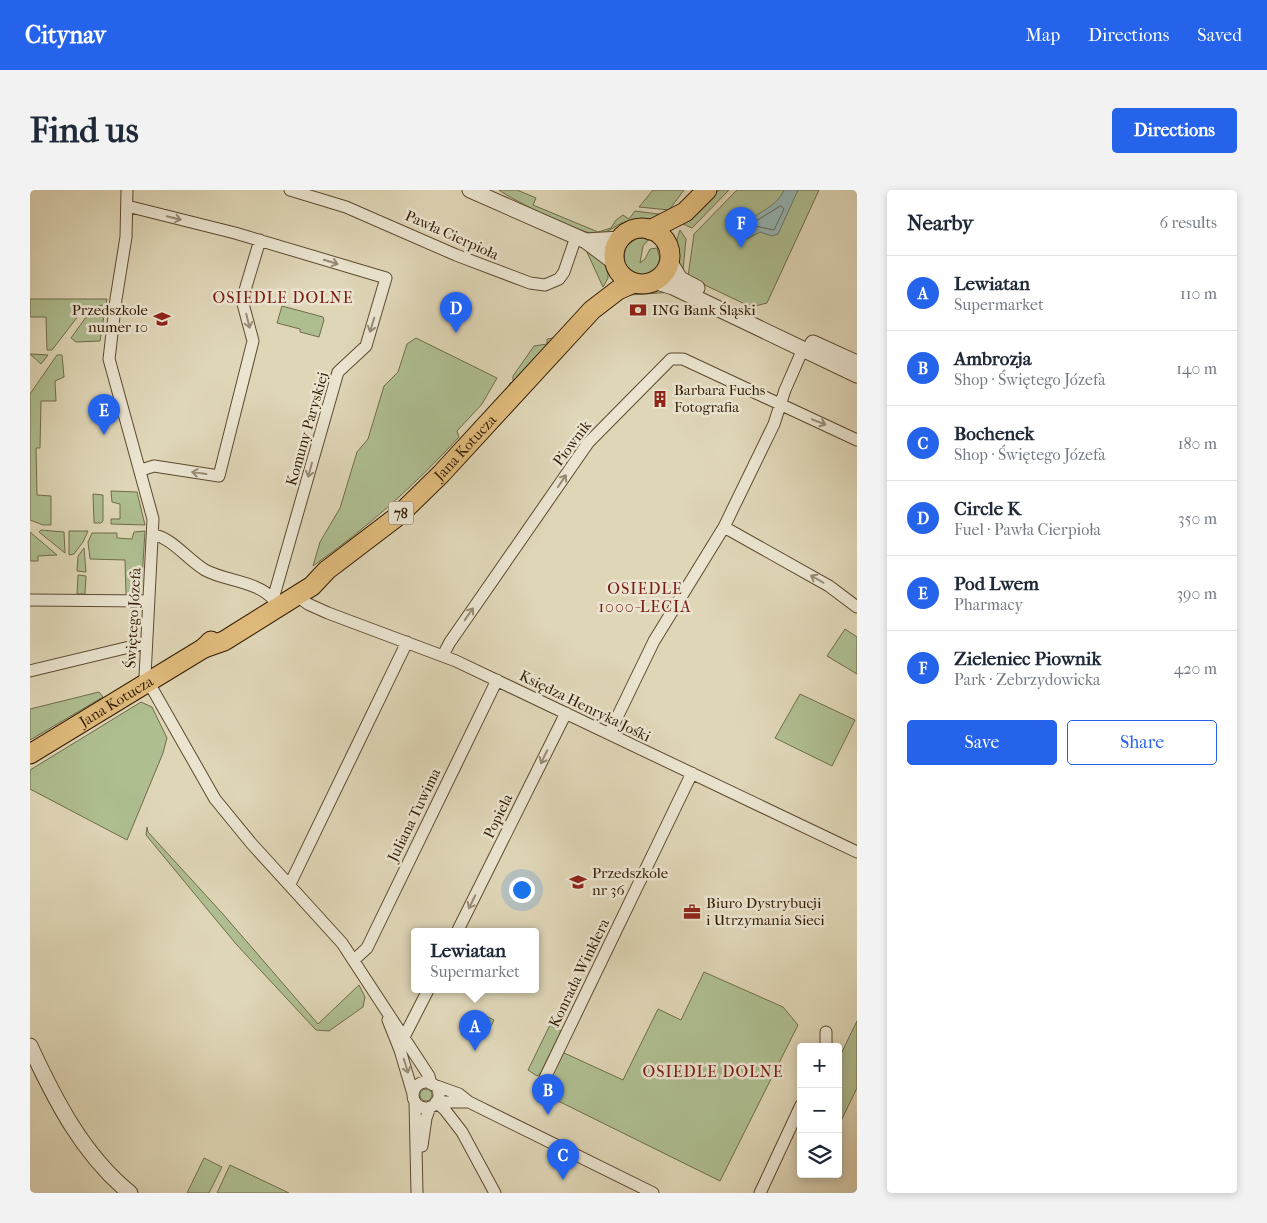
<!DOCTYPE html>
<meta charset="utf-8">
<style>
:root{--surface:#fff;--page:#f2f2f3;--text:#1f2937;--muted:#747a83;--line:#e0e1e3;--accent:#2563eb}
body{margin:0;font-family:"IM FELL French Canon",serif;background:var(--page);color:var(--text)}
.controls{position:absolute;right:15px;bottom:15px;display:grid;overflow:hidden;border-radius:5px;box-shadow:0 2px 8px #0003}
.controls button{width:45px;height:45px;display:grid;place-items:center;padding:0;border:0;border-bottom:1px solid var(--line);background:var(--surface);color:var(--text);font:25px sans-serif}
.you{position:absolute;left:491px;top:699px;width:18px;height:18px;margin:-12px;border:4px solid #fff;border-radius:50%;background:#1a73e8;box-shadow:0 0 0 8px #1a73e833}
.badge{display:grid;place-items:center;width:32px;height:32px;border-radius:50%;background:var(--accent);color:#fff;font-size:16px;font-weight:700}
.pin{position:absolute;translate:-50% -41px;filter:drop-shadow(0 1px 2px #0008)}
.pin::after{content:'';position:absolute;top:26px;width:18px;height:15px;background:inherit;clip-path:polygon(0 0,100% 0,50% 100%)}
.popup{position:absolute;left:381px;top:738px;width:128px;height:65px;box-sizing:border-box;display:grid;place-content:center;border-radius:5px;background:var(--surface);filter:drop-shadow(0 1px 4px #0005);font-size:16px;white-space:nowrap;color:var(--muted)}
.popup b{font-size:19px;color:var(--text)}
.popup::after{content:'';position:absolute;left:50%;top:100%;margin-left:-10px;border:10px solid transparent;border-top-color:var(--surface)}
.list{margin:0;padding:0;list-style:none}
h2{display:flex;justify-content:space-between;align-items:center;height:65px;margin:0;padding:0 20px;font-size:21px}
h2 small{font-size:16px;font-weight:400;color:var(--muted)}
.list li{display:grid;grid-template-columns:32px 1fr auto;gap:15px;align-items:center;box-sizing:border-box;height:75px;padding:0 20px;border-top:1px solid var(--line)}
.list b{display:block;font-size:19px;white-space:nowrap}
.list p{margin:0;font-size:16px;white-space:nowrap;color:var(--muted)}
.list em{font-size:16px;font-style:normal;color:var(--muted)}
.actions{display:flex;gap:10px;padding:15px 20px}
.actions a{flex:1;padding:11px 0;border:1px solid var(--accent);border-radius:5px;text-align:center;font-size:18px;color:var(--accent)}
.actions .main{background:var(--accent);color:#fff}
.icon{flex:none;width:28px;height:28px;fill:none;stroke:currentColor;stroke-width:2;stroke-linecap:round;stroke-linejoin:round}
.map{position:relative;flex:none;width:827px;height:1003px;overflow:hidden;border-radius:5px}
header{display:flex;align-items:center;gap:30px;box-sizing:border-box;height:70px;padding:0 25px;background:var(--accent);color:#fff}
header strong{font-size:24px}
nav{display:flex;gap:28px;margin-inline-start:auto;font-size:18px}
.intro{display:flex;align-items:center;justify-content:space-between;box-sizing:border-box;height:120px;padding:0 30px}
h1{margin:0;font-size:35px}
.button{padding:12px 22px;border-radius:5px;background:var(--accent);color:#fff;font-size:18px;font-weight:700}
main{display:flex;gap:30px;padding:0 30px}
aside{flex:1;background:var(--surface);border-radius:5px;box-shadow:0 2px 8px #0003}
.map>svg:first-child{display:block}
.green{fill:#aebe91;stroke:#706c49}
.water{fill:#95b7b6;stroke:#6d796e}
.lines{fill:none;stroke-linecap:round;stroke-linejoin:round}
.shore{stroke:#64695c;stroke-width:1}
.minor-casing{stroke:#5d4a2e;stroke-width:13}
.tertiary-casing{stroke:#5d4a2e;stroke-width:17}
.primary-casing{stroke:#321b01;stroke-width:21}
.minor{stroke:#eae4d0;stroke-width:11}
.tertiary{stroke:#eae4d0;stroke-width:15}
.primary{stroke:#e0bb7c;stroke-width:19}
.oneway{stroke:#978a73}
.labels{text-anchor:middle;stroke-width:5;stroke-linejoin:round;paint-order:stroke}
.shield{fill:#eae4d0;stroke:#69573f;stroke-width:1}
.shield-label{font-size:14px;font-weight:bold;fill:#321b01}
.street-label{font-size:15px;fill:#321b01;stroke:#eae4d0}
.poi-label{font-size:15px;fill:#321b01;stroke:#eae4d0;text-anchor:start}
.neighbourhood-label{font-size:16px;letter-spacing:1px;fill:#7a1f14;stroke:#eae4d0}
</style>
<header>
<strong>Citynav</strong>
<nav><a>Map</a><a>Directions</a><a>Saved</a></nav>
</header>
<div class="intro"><h1>Find us</h1><a class="button">Directions</a></div>
<main>
<div class="map">
<svg width="827" height="1003" viewBox="0 0 827 1003">
<rect width="100%" height="100%" fill="#dfd6b7"/>
<filter id="stains"><feTurbulence type="fractalNoise" baseFrequency=".004" numOctaves="4"/><feColorMatrix values="0 0 0 0 .2 0 0 0 0 .09 0 0 0 0 .02 0 0 0 .5 -.17"/></filter>
<radialGradient id="worn" r=".72"><stop offset=".6" stop-color="#630" stop-opacity="0"/><stop offset="1" stop-color="#630" stop-opacity=".3"/></radialGradient>
<path class="green" d="M469,0H487L506,8L503,15L568,42L581,38L586,30L593,25L599,29L605,21L636,25C623,31 611,28 598,31C587,33 580,43 567,44C553,45 482,10 469,0Z
M623,0H654L639,20L609,17Z
M689,0H699L662,38L653,34Z
M707,0H789L737,113L725,116L717,115L658,87L664,44Z
M650,40L656,49L653,80L646,75L645,56Z
M607,48L619,49L613,56L610,73L615,69L620,59L627,58L630,69L627,77L616,85L603,83L594,73L595,57Z
M556,60L578,75V88L573,97Z
M625,98L643,102L586,106L604,100Z
M0,109H77L76,114L52,121L22,160H17L16,127H0Z
M252,116L293,127L294,130L289,147L270,142V139L247,133Z
M75,119L70,151L46,152L41,148L59,123Z
M386,148L467,188L452,214L427,241L429,247C384,296 337,338 283,376L290,352L310,318L327,262L338,249L354,196L368,182L377,154Z
M523,148L479,197L480,193L483,192V186L504,156L517,154V149Z
M0,164L18,165L11,174Z
M27,165H32L34,187L25,191L26,211H11L10,258H6L7,305L21,306V335H13L0,330V204Z
M81,301L107,302L115,335L81,334V329H90V314L82,312Z
M63,304L73,305V331L71,333H64Z
M11,340L34,342L35,363L9,342Z
M39,341H58L53,352L44,364L39,365Z
M115,341L111,405H96L95,370L60,369L58,352L62,343H87V348L102,349L104,342Z
M0,342L27,365L8,366V371H0Z
M54,358L56,382L47,381L48,366Z
M48,385L56,386L55,404H47Z
M815,439L827,447V484L797,466Z
M69,502L73,507L0,550V519Z
M770,504L825,530L802,576L745,548Z
M111,512L122,517L137,548L133,563L97,650L0,599V580Z
M117,637L118,642L192,723L288,834L329,795L335,807L333,817L299,841L286,840L206,754L116,645Z
M674,782L753,817L768,835L690,991L512,903L532,862L593,890L628,819L651,830Z
M448,822L464,830L457,844L449,840L447,843L440,841L437,848L431,844L441,823Z
M827,831V898L808,937V870Z
M520,835L531,841L510,884L507,886L498,880Z
M390 905a6 6 0 1 1 12 0a6 6 0 1 1-12 0Z
M174,968L192,977L179,1003H157Z
M200,975L259,1003H187Z"/>
<path class="water" d="M754,0H768L748,44L742,46L730,42L717,49L711,47L709,43C713,25 744,23 754,0Z"/>
<g class="lines">
<path class="shore" d="M751,16L754,19L744,40L725,36V32Z"/>
<g class="minor-casing">
<path id="minor" d="M97,0L96,47L86,109L79,169L123,329L115,486L185,609L221,653L312,753L399,886L401,894L429,904L439,912L623,1003
M260,0L316,17L426,65L500,93L515,95L529,89L534,82L546,47
M97,16L205,43L356,88L336,156L308,182L243,409C227,391 195,391 175,380C159,371 140,346 123,345
M111,280L124,276L189,286L223,151L212,110L230,50
M694,337L799,396L827,417
M267,406L278,414L298,423L426,471L827,662
M0,410L118,411
M413,465L420,452L558,253L641,169H653L827,250
M0,481L116,453
M579,544L624,451L694,337L744,234L755,200L773,159
M260,694L377,452
M427,742L536,523
M324,770L337,758L467,490
M358,830L370,860L383,904
M796,842V857
M372,851L398,800
M515,888L662,583
M383 905a13 13 0 1 1 26 0a13 13 0 1 1-26 0Z
M385,912L387,1003
M406,912L415,920L432,942L465,1003
M406,912H439
M392,956L396,928L400,917
M730,1003L771,915"/>
</g>
<g class="tertiary-casing">
<path id="tertiary" d="M440,0L556,51L584,72
M556,51L590,49
M639,71L650,89L667,98
M624,91L643,97L827,185
M783,153L827,173
M0,856C25,910 53,965 100,1003"/>
</g>
<g class="primary-casing">
<g id="primary">
<circle cx="612" cy="66" r="28"/>
<path d="M620,40L655,22L677,0"/>
<path id="s1" d="M174,458L194,451L282,396L297,380L368,326L411,284L562,120L588,100L604,93"/>
<path id="s2" d="M0,564L174,458L181,451"/>
</g>
</g>
<use href="#minor" class="minor"/>
<use href="#tertiary" class="tertiary"/>
<use href="#primary" class="primary"/>
</g>
<defs><path id="oneway-shaft" d="M-6 0H5M1.5-3L5.5 0L1.5 3" fill="none" stroke-width="1.6" stroke-linecap="round" stroke-linejoin="round" transform="scale(1.25)"/></defs>
<g class="oneway">
<use href="#oneway-shaft" transform="translate(144 28) rotate(14)"/>
<use href="#oneway-shaft" transform="translate(301 72) rotate(17)"/>
<use href="#oneway-shaft" transform="translate(218 131) rotate(76)"/>
<use href="#oneway-shaft" transform="translate(342 135) rotate(107)"/>
<use href="#oneway-shaft" transform="translate(789 232) rotate(21)"/>
<use href="#oneway-shaft" transform="translate(280 280) rotate(105)"/>
<use href="#oneway-shaft" transform="translate(169 283) rotate(-172)"/>
<use href="#oneway-shaft" transform="translate(532 291) rotate(-56)"/>
<use href="#oneway-shaft" transform="translate(787 389) rotate(-150)"/>
<use href="#oneway-shaft" transform="translate(439 424) rotate(-55)"/>
<use href="#oneway-shaft" transform="translate(514 567) rotate(116)"/>
<use href="#oneway-shaft" transform="translate(442 712) rotate(116)"/>
<use href="#oneway-shaft" transform="translate(376 876) rotate(73)"/>
</g>
<defs>
<g id="bank-bare" transform="scale(1.35)"><path d="M-6-4H6V4H-6ZM0-2.3a2.3 2.3 0 1 0 0 4.6a2.3 2.3 0 1 0 0-4.6Z" fill="#8f2418" stroke="#eae4d0" stroke-width="2.5" paint-order="stroke"/></g>
<g id="school-bare" transform="scale(1.35)"><path d="M0-5L7-2L0 1L-7-2ZM-4 1L0 2.5L4 1V4Q0 6-4 4Z" fill="#8f2418" stroke="#eae4d0" stroke-width="2.5" paint-order="stroke"/></g>
<g id="building-bare" transform="scale(1.35)"><path d="M-4-6H4V6H1V3H-1V6H-4ZM-2.5-4.3h1.7v1.8h-1.7ZM.8-4.3h1.7v1.8H.8ZM-2.5-1h1.7V.8h-1.7ZM.8-1h1.7V.8H.8Z" fill="#8f2418" stroke="#eae4d0" stroke-width="2.5" paint-order="stroke"/></g>
<g id="office-bare" transform="scale(1.35)"><path d="M-6-3h4V-5.5h4V-3h4V5H-6ZM-1-4.5V-3h2v-1.5ZM-6 0V1H6V0Z" fill="#8f2418" stroke="#eae4d0" stroke-width="2.5" paint-order="stroke"/></g>
</defs>
<g fill-rule="evenodd">
<use href="#bank-bare" x="608" y="120"/>
<use href="#school-bare" x="132" y="129"/>
<use href="#building-bare" x="630" y="209"/>
<use href="#school-bare" x="548" y="692"/>
<use href="#office-bare" x="662" y="722"/>
</g>
<g class="labels">
<rect class="shield" x="358.5" y="311.5" width="25" height="23" rx="4"/>
<g class="shield-label">
<text x="371" y="328">78</text>
</g>
<g class="street-label">
<text transform="translate(422 45) rotate(24)" y="5">Pawła Cierpioła</text>
<text transform="translate(277 239) rotate(-74)" y="5">Komuny Paryskiej</text>
<text transform="translate(542 253) rotate(-53)" y="5">Piownik</text>
<text dy="5" stroke="none"><textPath href="#s1" startOffset="332">Jana Kotucza</textPath></text>
<text transform="translate(103 428) rotate(-87)" y="5">Świętego Józefa</text>
<text dy="5" stroke="none"><textPath href="#s2" startOffset="101">Jana Kotucza</textPath></text>
<text transform="translate(555 516) rotate(26)" y="5">Księdza Henryka Jośki</text>
<text transform="translate(384 625) rotate(-64)" y="5">Juliana Tuwima</text>
<text transform="translate(468 626) rotate(-64)" y="5">Popiela</text>
<text transform="translate(549 783) rotate(-64)" y="5">Konrada Winklera</text>
</g>
<g class="poi-label">
<text x="118" y="125" text-anchor="end">Przedszkole<tspan x="118" dy="17">numer 10</tspan></text>
<text x="622" y="125">ING Bank Śląski</text>
<text x="644" y="205">Barbara Fuchs<tspan x="644" dy="17">Fotografia</tspan></text>
<text x="562" y="688">Przedszkole<tspan x="562" dy="17">nr 36</tspan></text>
<text x="676" y="718">Biuro Dystrybucji<tspan x="676" dy="17">i Utrzymania Sieci</tspan></text>
</g>
<g class="neighbourhood-label">
<text x="253" y="113">OSIEDLE DOLNE</text>
<text x="615" y="404">OSIEDLE<tspan x="615" dy="18">1000-LECIA</tspan></text>
<text x="683" y="887">OSIEDLE DOLNE</text>
</g>
</g>
<rect width="100%" height="100%" filter="url(#stains)"/>
<rect width="100%" height="100%" fill="url(#worn)"/>
</svg>
<div class="controls">
<button>+</button>
<button>−</button>
<button><svg class="icon" aria-label="layers" viewBox="0 0 24 24"><path d="M12 4l9 5-9 5-9-5zM3 14l9 5 9-5"/></svg></button>
</div>
<div class="you"></div>
<div class="pin badge" style="left:445px;top:861px">A</div>
<div class="popup"><b>Lewiatan</b>Supermarket</div>
<div class="pin badge" style="left:518px;top:925px">B</div>
<div class="pin badge" style="left:533px;top:990px">C</div>
<div class="pin badge" style="left:426px;top:143px">D</div>
<div class="pin badge" style="left:74px;top:245px">E</div>
<div class="pin badge" style="left:711px;top:58px">F</div>
</div>
<aside>
<h2>Nearby<small>6 results</small></h2>
<ul class="list">
<li><span class="badge">A</span><div><b>Lewiatan</b><p>Supermarket</p></div><em>110 m</em></li>
<li><span class="badge">B</span><div><b>Ambrozja</b><p>Shop · Świętego Józefa</p></div><em>140 m</em></li>
<li><span class="badge">C</span><div><b>Bochenek</b><p>Shop · Świętego Józefa</p></div><em>180 m</em></li>
<li><span class="badge">D</span><div><b>Circle K</b><p>Fuel · Pawła Cierpioła</p></div><em>350 m</em></li>
<li><span class="badge">E</span><div><b>Pod Lwem</b><p>Pharmacy</p></div><em>390 m</em></li>
<li><span class="badge">F</span><div><b>Zieleniec Piownik</b><p>Park · Zebrzydowicka</p></div><em>420 m</em></li>
</ul>
<div class="actions"><a class="main">Save</a><a>Share</a></div>
</aside>
</main>
